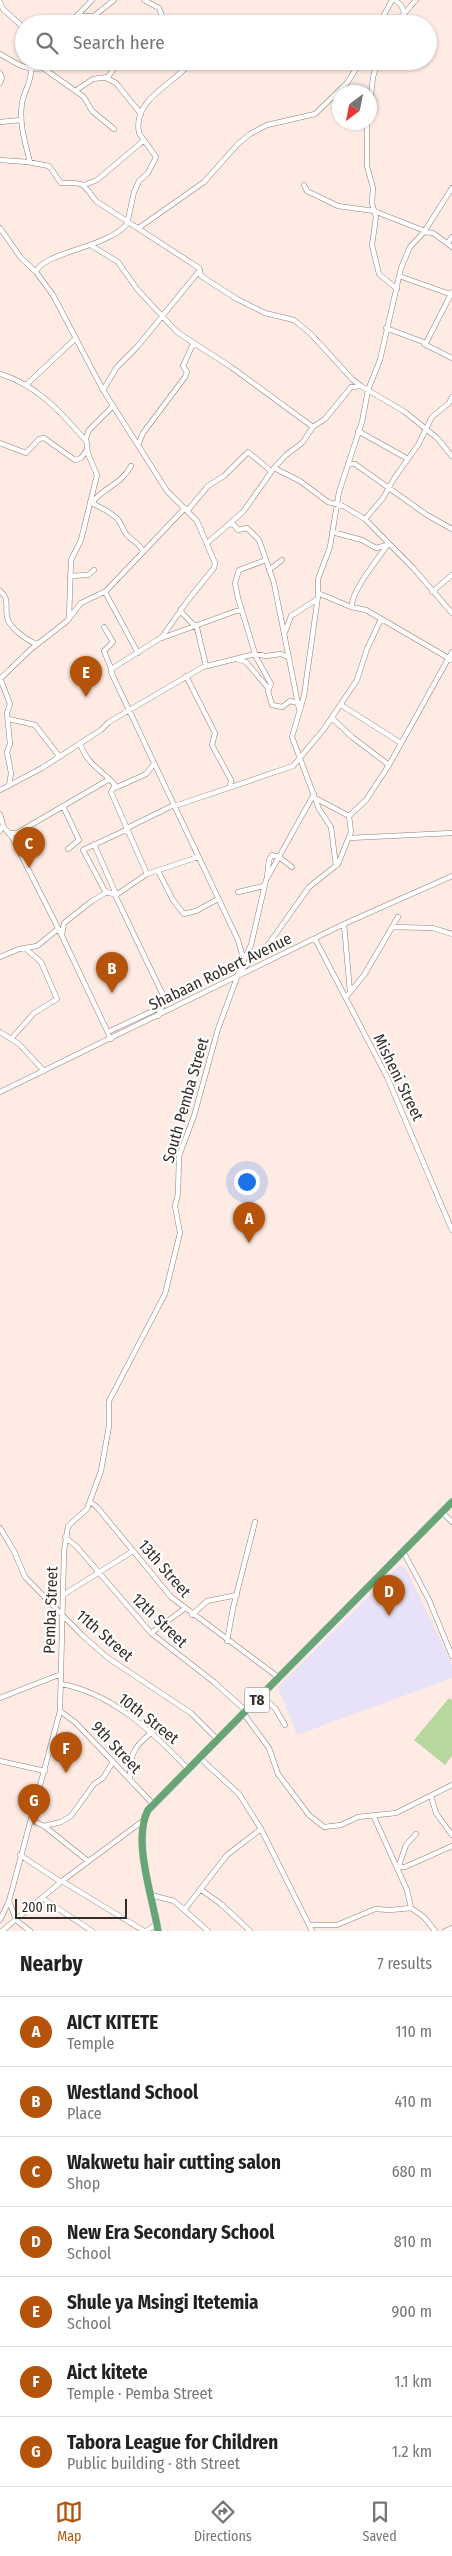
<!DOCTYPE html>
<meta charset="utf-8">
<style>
:root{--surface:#fff;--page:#f2f2f2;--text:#222;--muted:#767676;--line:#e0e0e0;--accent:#b45309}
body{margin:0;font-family:"Fira Sans Condensed",sans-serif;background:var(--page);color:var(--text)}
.compass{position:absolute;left:332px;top:85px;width:45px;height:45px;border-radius:50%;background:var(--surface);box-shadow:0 1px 4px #0004;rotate:212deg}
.scale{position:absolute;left:15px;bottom:12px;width:112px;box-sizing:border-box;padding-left:5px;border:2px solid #342c28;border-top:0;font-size:14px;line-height:18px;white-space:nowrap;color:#342c28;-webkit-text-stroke:4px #fff;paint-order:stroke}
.you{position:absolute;left:246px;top:1181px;width:18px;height:18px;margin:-12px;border:4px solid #fff;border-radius:50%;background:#1a73e8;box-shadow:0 0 0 8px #1a73e833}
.badge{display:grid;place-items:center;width:32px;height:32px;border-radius:50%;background:var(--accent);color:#fff;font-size:16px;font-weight:700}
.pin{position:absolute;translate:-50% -41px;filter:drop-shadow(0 1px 2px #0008)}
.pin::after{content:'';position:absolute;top:26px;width:18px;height:15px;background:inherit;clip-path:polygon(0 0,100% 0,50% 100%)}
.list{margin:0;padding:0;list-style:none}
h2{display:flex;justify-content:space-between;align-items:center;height:65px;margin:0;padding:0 20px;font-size:21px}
h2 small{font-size:16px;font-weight:400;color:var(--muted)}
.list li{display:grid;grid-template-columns:32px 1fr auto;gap:15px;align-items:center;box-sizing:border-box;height:70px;padding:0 20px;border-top:1px solid var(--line)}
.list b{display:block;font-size:19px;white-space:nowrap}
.list p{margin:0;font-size:16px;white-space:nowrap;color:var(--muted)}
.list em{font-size:16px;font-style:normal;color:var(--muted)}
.icon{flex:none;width:28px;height:28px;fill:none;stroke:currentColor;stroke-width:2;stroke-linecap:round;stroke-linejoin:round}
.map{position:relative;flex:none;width:452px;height:1931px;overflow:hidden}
.search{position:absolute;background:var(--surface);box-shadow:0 1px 4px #0004;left:15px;right:15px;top:15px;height:55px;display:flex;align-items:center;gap:12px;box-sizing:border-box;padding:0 18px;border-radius:28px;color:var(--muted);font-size:19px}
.sheet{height:555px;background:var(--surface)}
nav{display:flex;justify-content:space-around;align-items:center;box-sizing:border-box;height:70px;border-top:1px solid var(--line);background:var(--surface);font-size:14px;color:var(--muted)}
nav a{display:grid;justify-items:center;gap:2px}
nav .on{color:var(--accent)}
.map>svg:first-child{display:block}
.education{fill:#e7e2f8}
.grass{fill:#b8d79f}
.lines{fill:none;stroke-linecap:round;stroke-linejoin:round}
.minor-casing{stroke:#927e76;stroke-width:5.5}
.highway-casing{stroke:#d2d1d0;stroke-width:8}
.minor{stroke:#fff;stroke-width:4.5}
.highway{stroke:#67a476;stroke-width:7}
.labels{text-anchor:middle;stroke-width:4.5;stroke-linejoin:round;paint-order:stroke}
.shield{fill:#fff;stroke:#716b68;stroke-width:1}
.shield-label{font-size:15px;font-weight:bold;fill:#342c28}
.street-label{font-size:16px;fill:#342c28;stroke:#fff}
</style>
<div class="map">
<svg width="452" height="1931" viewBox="0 0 452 1931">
<rect width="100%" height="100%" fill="#fdebe4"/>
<path class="education" d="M399,1566L405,1567L452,1664V1678L297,1735L278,1687Z"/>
<path class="grass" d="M449,1698L452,1700V1756L445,1765L414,1740Z"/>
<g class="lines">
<g class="minor-casing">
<path id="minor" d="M144,0L159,8L165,24
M395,0L401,5L404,12
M0,2L3,9L24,28
M77,15L84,24
M78,16H94L114,0
M69,24L92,0
M379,24L392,0
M395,24L416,0
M0,54C14,62 25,71 42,68L48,61
M43,68L84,97L92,111L114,129
M0,73L2,78L0,83
M106,78L116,83L141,114
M75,91L93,79L108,77L119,61
M370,104L373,77L378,61
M0,122L21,120
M367,122V166L373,188L372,203L376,217L372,245L379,274L397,289
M0,160L28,162L49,166L61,183C85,183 81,181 96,201L199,268L201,276L237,299L265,313L294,320L311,334L352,379L361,386
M30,162C25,142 19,124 22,103C24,91 32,81 31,69
M84,185L97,180L143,141
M304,185L307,191L338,206L374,211L425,231
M140,227L204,182L238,144L250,134L267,125L315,114L347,83L361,61
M0,228L21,258L36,272L53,295L103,390L167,491L197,521L215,563L214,568L188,600L162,637L113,668L111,672L238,940L242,954L239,972L218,1029L194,1116L179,1156L178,1194L175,1206L180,1233L165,1294L109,1401V1426L101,1471L87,1509L68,1526L64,1551L60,1711L9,1901L0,1920
M424,232L433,233L452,247
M448,243L452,237
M92,246L118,262L137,289L177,332L231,367L313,427
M36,272C43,252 107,248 127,224L134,192L139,181L148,173L156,157L139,133C132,97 177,84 191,61
M399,276L450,294
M386,328L426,343L452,292
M424,344L452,358
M0,374C37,385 61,412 86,441
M26,385L75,339
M103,390L117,367L137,347L200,270
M358,431L408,459
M0,443L26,453L39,439L44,438L75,460L81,458L87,450
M139,443L143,433L185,377L187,372L183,366L193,344
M348,464H355L427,515L452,529
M274,468L300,481L328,502L343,506L365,519L414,569L452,613
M90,502C99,507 114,513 119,521C122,525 123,531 127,535C132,541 141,544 143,552
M92,503C103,487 120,486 131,466
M188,510L208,486L224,476L248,452L271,471
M365,519L383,498L395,477L418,445L432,417L449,403L452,397
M229,524L234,525L238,530L247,528L259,540L274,583L299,709
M332,532L362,540L376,548L387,545
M207,543L243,512L274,468L286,455L302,443L313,427L325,419L351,387L361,386L405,412L437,438L452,456
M266,560L239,570L235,583L238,598L256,657L271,684L268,691L272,705L282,707L290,701L298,703
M269,570L282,560
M70,576L88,575L94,570
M0,591C10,599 5,606 7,617C9,628 28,641 37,644
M432,592L452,575
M318,593L351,607L366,610L452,660
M352,607C350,592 379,558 388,544
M181,609L182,613L197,628L206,666
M69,619L71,560L81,540L97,475L88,454L86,438L89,430L113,406
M104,627L113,642L104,651L112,671
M285,632L291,616L316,600
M162,638L236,611H242
M138,653L105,592L185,508
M237,659L246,662L269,689
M186,676L215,733L212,745L231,780L230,787
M0,678L10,704L7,713L10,744L7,752L11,773L9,786
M0,679L30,650L67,621L81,603L106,591
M341,705L401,743
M332,718L352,737L389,765
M9,719L35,725L59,756
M80,743C87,765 101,769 115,785L111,792L147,874
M113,789L146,774L154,764
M0,790L42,768L101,730L109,722L203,667L255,654L266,656L281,654L288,657
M315,798L349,816
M63,806L79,840L68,849
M175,806L293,766L324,729L357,680L367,649L381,619
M0,814L3,825L0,831
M3,826L12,837L62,936L111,1039
M127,828L174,805
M8,833H17L108,780
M349,838L452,833
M94,844L116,894
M336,866L331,827L319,809L292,737L304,696L318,596V579L330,547L339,492L362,422L368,390L380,360L401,268L410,247L424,232L452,188
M158,871L173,900L184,914L196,911L218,899
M267,877L269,860L272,855L279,857L292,867
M238,892L264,886
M106,893L83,850L128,829
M115,895L163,995L164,1002L158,1016
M344,924L350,992
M393,927L433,928L452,934
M62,935L64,923L92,901L107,892L116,895L147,874L198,857
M315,939L387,1077L452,1230
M0,957L19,949L37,946L58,929
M242,964L251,945L266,880L314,794
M239,972L268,945L309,887L338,864L351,832L349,816L366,800L389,765L452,652
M346,997L364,975L398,917
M0,1032L19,1044L44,1071
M108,1032L163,1006
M11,1039L34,1013L57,999L41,962L25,948
M0,1092L344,924L452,876
M90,1502L97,1507L171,1597L278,1677
M442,1512L452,1522
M0,1528L14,1551L25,1577L82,1635L108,1658L191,1713L217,1739
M65,1537L77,1547L151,1633L214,1682L246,1711
M403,1551L429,1600L452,1656
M63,1595L133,1551
M192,1615L207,1601L237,1595
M151,1633L184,1609
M227,1641L233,1608L255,1522
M61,1684C112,1693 154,1733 188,1769
M261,1696L275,1708L285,1725
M0,1698L61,1674
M60,1711L76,1723L153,1804
M244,1714L269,1748L278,1774L309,1815L324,1827L341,1825L358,1817L396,1813L452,1785
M200,1758L239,1794L261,1829L312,1931
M0,1761L45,1771
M130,1779C130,1756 132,1748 151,1733
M431,1796L436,1813L452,1835
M374,1817L407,1890L411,1908L424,1917L435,1931
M31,1820L44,1826L88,1861
M44,1826L61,1822L71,1816L94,1784L103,1778L113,1762
M20,1855L61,1882
M398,1867H405L452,1846
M398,1868L406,1845L416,1834
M62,1881L144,1931
M200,1889L221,1904L250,1931
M151,1895L174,1901L208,1931
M42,1898L92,1931
M9,1901L16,1920L30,1931
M185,1909L227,1855L261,1829
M310,1925H337L375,1909L390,1910L411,1908
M2,1931L62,1881L144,1820
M146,1931L157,1924
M445,1931L452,1928"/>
</g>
<g class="highway-casing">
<path id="highway" d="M158,1931C153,1898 132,1840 148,1810L452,1502"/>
</g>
<use href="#minor" class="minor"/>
<use href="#highway" class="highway"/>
</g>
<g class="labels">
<rect class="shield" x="244.5" y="1687.5" width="25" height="25" rx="4"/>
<g class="shield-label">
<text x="257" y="1705">T8</text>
</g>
<g class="street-label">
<text transform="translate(220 971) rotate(-26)" y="6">Shabaan Robert Avenue</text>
<text transform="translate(399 1077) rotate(64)" y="6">Misheni Street</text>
<text transform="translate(185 1100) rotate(-74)" y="6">South Pemba Street</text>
<text transform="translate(165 1568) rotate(49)" y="6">13th Street</text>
<text transform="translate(50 1610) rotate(-88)" y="6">Pemba Street</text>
<text transform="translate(160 1620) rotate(44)" y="6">12th Street</text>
<text transform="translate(105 1635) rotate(41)" y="6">11th Street</text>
<text transform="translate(149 1718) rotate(38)" y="6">10th Street</text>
<text transform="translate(117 1747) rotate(47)" y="6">9th Street</text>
</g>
</g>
</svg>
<svg class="compass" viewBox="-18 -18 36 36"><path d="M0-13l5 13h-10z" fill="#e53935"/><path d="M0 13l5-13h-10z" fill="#767676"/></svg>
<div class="scale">200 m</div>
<div class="you"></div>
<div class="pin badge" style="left:249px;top:1243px">A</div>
<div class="pin badge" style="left:112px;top:993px">B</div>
<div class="pin badge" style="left:29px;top:868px">C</div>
<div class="pin badge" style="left:389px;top:1616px">D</div>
<div class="pin badge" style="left:86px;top:697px">E</div>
<div class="pin badge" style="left:66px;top:1773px">F</div>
<div class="pin badge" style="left:34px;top:1825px">G</div>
<div class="search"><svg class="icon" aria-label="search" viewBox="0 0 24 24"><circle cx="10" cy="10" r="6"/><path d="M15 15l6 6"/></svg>Search here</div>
</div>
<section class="sheet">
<h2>Nearby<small>7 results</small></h2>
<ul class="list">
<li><span class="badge">A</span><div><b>AICT KITETE</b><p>Temple</p></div><em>110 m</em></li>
<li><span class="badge">B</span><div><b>Westland School</b><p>Place</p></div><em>410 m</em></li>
<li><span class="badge">C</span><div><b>Wakwetu hair cutting salon</b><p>Shop</p></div><em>680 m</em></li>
<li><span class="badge">D</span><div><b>New Era Secondary School</b><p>School</p></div><em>810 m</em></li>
<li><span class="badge">E</span><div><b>Shule ya Msingi Itetemia</b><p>School</p></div><em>900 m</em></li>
<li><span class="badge">F</span><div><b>Aict kitete</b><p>Temple · Pemba Street</p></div><em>1.1 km</em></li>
<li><span class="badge">G</span><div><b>Tabora League for Children</b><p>Public building · 8th Street</p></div><em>1.2 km</em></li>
</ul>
</section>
<nav>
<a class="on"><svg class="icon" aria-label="map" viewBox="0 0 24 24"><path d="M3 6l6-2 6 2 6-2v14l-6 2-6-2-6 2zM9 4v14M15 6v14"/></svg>Map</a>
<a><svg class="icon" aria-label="directions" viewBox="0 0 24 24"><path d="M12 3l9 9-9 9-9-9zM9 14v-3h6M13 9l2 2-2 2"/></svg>Directions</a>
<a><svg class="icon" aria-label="saved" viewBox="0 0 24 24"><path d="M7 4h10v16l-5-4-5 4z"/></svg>Saved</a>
</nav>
